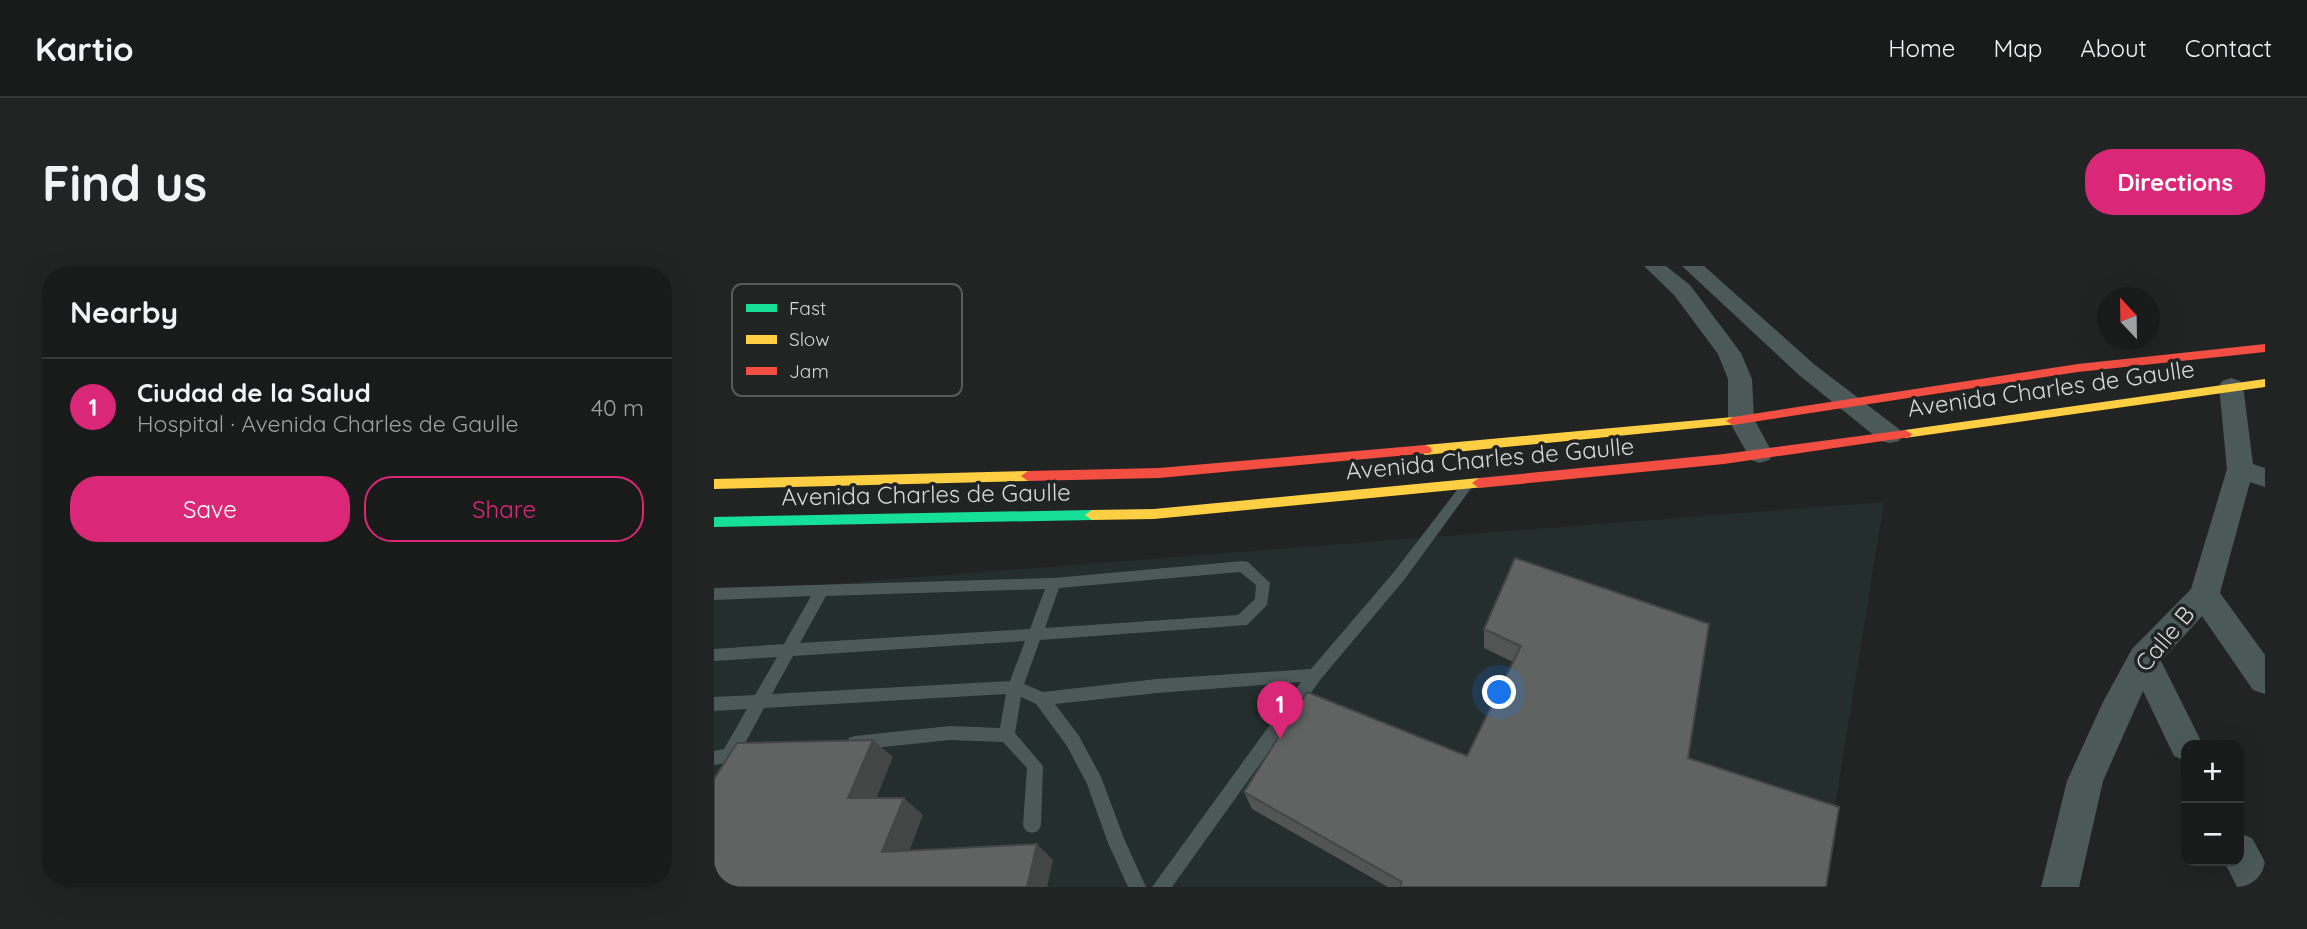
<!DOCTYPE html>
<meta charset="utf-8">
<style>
:root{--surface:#191b1a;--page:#222423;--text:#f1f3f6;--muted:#9fa1a2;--line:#373939;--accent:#db2777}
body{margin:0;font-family:Quicksand,sans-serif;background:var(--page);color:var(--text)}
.controls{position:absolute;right:21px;bottom:21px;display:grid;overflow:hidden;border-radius:14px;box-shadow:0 7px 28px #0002}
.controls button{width:63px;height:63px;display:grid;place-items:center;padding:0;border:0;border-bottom:2px solid var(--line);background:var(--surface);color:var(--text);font:35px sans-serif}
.compass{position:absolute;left:1383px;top:21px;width:63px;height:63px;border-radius:50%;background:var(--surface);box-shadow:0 7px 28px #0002;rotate:338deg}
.you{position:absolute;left:786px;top:427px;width:24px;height:24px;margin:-18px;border:5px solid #fff;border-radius:50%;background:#1a73e8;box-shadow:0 0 0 10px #1a73e833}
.badge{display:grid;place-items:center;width:46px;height:46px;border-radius:50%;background:var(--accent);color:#fff;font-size:23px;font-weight:700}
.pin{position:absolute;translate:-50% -58px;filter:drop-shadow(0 2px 4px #0008)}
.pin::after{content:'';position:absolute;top:37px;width:24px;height:21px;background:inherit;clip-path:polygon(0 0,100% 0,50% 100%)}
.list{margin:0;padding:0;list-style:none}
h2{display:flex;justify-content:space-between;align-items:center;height:91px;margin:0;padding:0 28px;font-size:30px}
h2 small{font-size:23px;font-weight:400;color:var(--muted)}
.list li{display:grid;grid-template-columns:46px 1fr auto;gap:21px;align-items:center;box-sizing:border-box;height:98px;padding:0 28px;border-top:2px solid var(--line)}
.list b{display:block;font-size:26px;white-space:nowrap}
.list p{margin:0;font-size:23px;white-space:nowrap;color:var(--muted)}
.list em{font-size:23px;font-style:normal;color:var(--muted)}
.actions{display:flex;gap:14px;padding:21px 28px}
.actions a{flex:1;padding:16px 0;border:2px solid var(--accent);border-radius:28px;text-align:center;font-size:24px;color:var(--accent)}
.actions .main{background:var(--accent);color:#fff}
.map{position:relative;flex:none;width:1551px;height:621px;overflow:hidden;border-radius:28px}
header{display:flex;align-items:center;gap:42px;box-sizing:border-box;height:98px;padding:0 35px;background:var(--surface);border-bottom:2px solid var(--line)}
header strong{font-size:33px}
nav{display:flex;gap:38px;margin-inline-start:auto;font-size:24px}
.intro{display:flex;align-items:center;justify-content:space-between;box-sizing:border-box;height:168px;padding:0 42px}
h1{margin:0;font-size:49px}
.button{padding:18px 32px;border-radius:28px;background:var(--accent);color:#fff;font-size:24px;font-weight:700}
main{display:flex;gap:42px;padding:0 42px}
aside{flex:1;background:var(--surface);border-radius:28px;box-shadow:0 7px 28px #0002}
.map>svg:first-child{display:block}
.built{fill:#242e2d}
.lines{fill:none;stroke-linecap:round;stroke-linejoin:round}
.lane{fill:#4b5a58;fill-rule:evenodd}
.street{fill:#4b5a58;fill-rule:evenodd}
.fast{fill:#16e098;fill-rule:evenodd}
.slow{fill:#ffcf43;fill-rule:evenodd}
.jam{fill:#f24e42;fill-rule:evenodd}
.wall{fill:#535554}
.shaded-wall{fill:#444545}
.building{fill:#616362;stroke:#444545;stroke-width:2}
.labels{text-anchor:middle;stroke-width:7;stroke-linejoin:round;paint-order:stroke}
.street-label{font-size:24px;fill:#d6d9d8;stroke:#202524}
.key{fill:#202524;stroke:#575b5a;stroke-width:2}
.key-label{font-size:19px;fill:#d6d9d8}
</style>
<header>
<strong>Kartio</strong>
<nav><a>Home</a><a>Map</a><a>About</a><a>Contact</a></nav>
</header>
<div class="intro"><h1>Find us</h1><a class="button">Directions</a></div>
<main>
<aside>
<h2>Nearby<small></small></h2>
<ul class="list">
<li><span class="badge">1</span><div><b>Ciudad de la Salud</b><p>Hospital · Avenida Charles de Gaulle</p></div><em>40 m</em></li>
</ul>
<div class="actions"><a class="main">Save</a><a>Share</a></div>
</aside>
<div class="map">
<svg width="1551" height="621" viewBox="0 0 1551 621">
<rect width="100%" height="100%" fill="#212423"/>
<path class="built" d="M1170,236L1108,621H0V321L24,325Z"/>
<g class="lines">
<path class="lane" d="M754,214L758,215L760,218L758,221L690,314L606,414L458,621H438L587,416L443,427L341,438L365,470L387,511L411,575L432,621H414L394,577L373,518L353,480L322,438L307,431L301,467L329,500L327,559L324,565L318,567L312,565L309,559L313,502L289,476L236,474L141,484L135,482L133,477L135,472L141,470L236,460L286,462L292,428L50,442L29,481L40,483L42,488L40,493L0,499V485L10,483L33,443L0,445V431L41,429L63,391L0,395V383L70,378L97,330L0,334V322L340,312L529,295L534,296L556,317L553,339L533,359L326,374L310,418L329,426L443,413L597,403L680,306L750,215ZM526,306L542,319L541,333L524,349L331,362L345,322ZM331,323L316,363L86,377L112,330ZM311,375L296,415L58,428L79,390Z"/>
<path class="street" d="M930,0H952L976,19L1027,87L1038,113L1040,153L1059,188L1055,194L1046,197L1037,194L1014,153V113L1004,88L960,29Z
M968,0H990L1101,99L1185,163L1189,169L1185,175L1176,177L1167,175L1085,109Z
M1517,112L1526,115L1529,120L1539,198L1551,202V221L1536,216L1506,327L1551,389V428L1539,424L1488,350L1447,395L1489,479H1472V495L1460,490L1429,425L1389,515L1365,621H1327L1353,515L1389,436L1418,383L1477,323L1513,203L1505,120L1508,115Z
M1525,567L1538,572L1551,596V621H1523L1510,595H1525Z"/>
<path class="fast" d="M378,244L385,249L378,254L0,261V251Z"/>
<path class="slow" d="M1551,113V121L1191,172L1184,168L1191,164Z
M1019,151L1026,155L1024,158L711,189L704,184L711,179Z
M314,205L321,210L314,215L0,223V213Z
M765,212L770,213L772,217L770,221L440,253L378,254L371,249L378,244L440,243Z"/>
<path class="jam" d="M1551,78V86L1364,106L1019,159L1012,155L1019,151L1364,98Z
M1191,164L1198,168L1196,171L1010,198L765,222L758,217L765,212L1010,188Z
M711,179L716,181L718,184L716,187L445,212L314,215L307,210L314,205L445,202Z"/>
</g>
<path class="wall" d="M801,292L974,492L1112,621H674L538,543L530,526L753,490L799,396L770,382V363Z"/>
<path class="shaded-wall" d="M159,474L179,491L156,548L134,532Z
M190,532L209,549L189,602L168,586Z
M323,578L339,594L333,621H313Z"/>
<path class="building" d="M801,292L995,358L974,492L1125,541L1112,621H686L688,616L530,526L593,426L753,490L807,380L770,363Z
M159,474L134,532H190L168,586L323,578L313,621H0V513L23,477Z"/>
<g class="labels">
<g class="street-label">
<text transform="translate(1337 123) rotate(-8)" y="8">Avenida Charles de Gaulle</text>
<text transform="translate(776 193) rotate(-5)" y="8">Avenida Charles de Gaulle</text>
<text transform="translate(212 229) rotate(-1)" y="8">Avenida Charles de Gaulle</text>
<text transform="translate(1451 373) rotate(-50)" y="8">Calle B</text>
</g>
</g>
<rect x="18" y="18" width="230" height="112" rx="10" class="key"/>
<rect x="32" y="38" width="31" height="8" fill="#16e098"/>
<rect x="32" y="69" width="31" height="9" fill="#ffcf43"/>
<rect x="32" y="101" width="31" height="8" fill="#f24e42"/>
<g class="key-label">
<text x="75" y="49">Fast</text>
<text x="75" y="80">Slow</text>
<text x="75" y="112">Jam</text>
</g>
</svg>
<div class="controls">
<button>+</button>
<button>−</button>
</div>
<svg class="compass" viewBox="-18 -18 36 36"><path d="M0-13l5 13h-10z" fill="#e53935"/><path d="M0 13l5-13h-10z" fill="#9fa1a2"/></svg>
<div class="you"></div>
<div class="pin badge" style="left:566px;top:473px">1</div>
</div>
</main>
